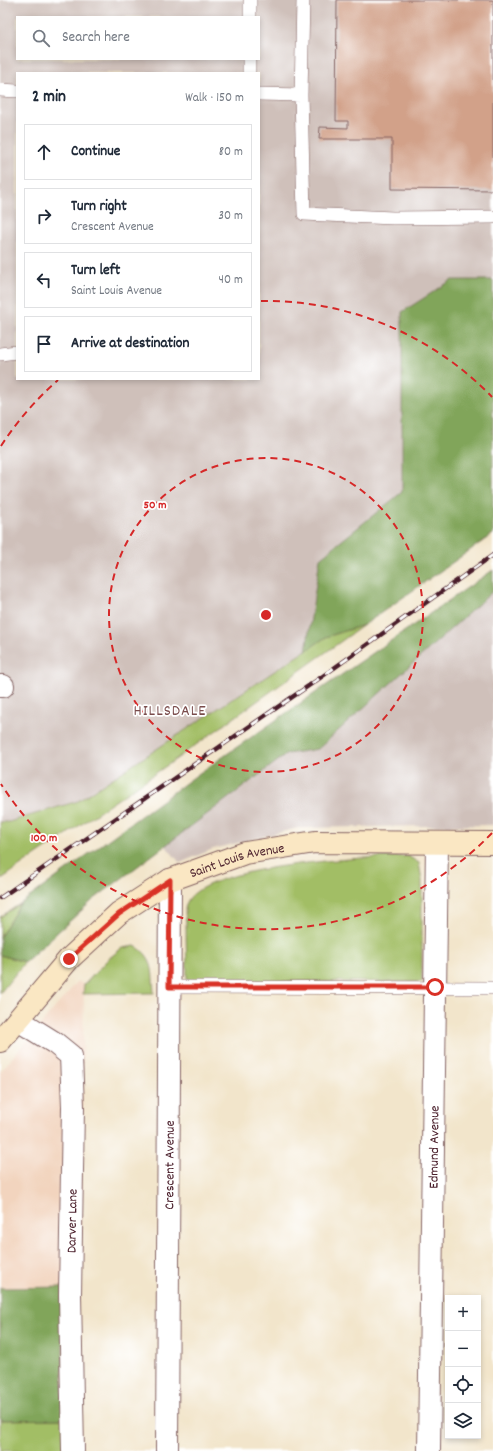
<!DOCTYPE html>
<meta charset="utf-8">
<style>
:root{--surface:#fff;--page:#f6f6f7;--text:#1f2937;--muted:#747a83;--line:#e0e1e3}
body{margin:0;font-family:Dekko,sans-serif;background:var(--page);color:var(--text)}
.controls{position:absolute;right:12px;bottom:12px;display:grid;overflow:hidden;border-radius:0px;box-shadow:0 2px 6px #0003}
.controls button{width:36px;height:36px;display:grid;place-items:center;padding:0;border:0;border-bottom:1px solid var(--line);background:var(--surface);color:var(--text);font:20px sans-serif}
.stop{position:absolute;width:12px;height:12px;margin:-9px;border:3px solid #d93025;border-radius:50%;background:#fff}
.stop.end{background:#d93025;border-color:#fff;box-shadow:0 1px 4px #0008}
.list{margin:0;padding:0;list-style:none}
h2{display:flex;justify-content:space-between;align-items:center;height:52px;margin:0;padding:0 16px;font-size:17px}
h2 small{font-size:13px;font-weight:400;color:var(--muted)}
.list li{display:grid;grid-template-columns:26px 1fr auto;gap:12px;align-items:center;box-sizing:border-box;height:56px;margin:0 8px 8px;padding:0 8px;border:1px solid var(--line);border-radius:0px}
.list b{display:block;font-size:15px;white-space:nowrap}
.list p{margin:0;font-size:13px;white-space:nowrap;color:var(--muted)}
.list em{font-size:13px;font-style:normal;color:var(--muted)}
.icon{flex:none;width:22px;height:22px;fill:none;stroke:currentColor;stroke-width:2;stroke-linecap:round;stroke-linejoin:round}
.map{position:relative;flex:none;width:493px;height:1451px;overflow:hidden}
.search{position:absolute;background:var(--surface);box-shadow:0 2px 6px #0003;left:16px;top:16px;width:244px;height:44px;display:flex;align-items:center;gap:10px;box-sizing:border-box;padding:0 14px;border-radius:0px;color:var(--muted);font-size:15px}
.panel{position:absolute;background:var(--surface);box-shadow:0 2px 6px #0003;left:16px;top:72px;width:244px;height:308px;border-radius:0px}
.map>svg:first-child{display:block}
.built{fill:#f2d4be}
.industrial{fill:#cfc0ba;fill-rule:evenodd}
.green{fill:#a2be65;stroke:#766e48}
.forest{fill:#81a55a;stroke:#666242}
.building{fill:#d2a189}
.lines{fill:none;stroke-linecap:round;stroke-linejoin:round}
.lane-casing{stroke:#856463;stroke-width:14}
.street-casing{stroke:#856463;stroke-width:24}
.secondary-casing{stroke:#856463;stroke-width:24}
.lane{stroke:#fff;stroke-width:13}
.street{stroke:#fff;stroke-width:22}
.secondary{stroke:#fae7c3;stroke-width:22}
.rail-casing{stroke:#4a1f2b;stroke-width:4.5}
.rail{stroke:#fff;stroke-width:3;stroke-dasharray:9;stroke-linecap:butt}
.route{stroke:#d93025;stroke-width:5}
.ring{fill:none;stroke:#d62828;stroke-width:2;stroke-dasharray:7 5}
.labels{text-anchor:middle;stroke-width:3.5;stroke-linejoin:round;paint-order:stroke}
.street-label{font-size:14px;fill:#4a1f2b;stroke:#fff}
.quarter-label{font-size:16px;letter-spacing:1px;fill:#7a4c4c;stroke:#fff}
.centre{fill:#d62828;stroke:#fff;stroke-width:2}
.ring-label{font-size:12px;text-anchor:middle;font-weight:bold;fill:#d62828;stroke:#fff;stroke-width:3.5;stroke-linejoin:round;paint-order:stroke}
</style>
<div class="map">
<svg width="493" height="1451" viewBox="0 0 493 1451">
<rect width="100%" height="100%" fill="#fff"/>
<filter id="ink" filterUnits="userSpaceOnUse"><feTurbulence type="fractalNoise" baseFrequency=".025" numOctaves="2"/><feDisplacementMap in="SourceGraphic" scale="8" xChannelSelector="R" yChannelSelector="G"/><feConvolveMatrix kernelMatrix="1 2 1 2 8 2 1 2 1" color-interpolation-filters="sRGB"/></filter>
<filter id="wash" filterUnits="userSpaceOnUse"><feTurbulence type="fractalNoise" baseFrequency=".012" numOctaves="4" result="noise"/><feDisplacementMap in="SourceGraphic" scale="16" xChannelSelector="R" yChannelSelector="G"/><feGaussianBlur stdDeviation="0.9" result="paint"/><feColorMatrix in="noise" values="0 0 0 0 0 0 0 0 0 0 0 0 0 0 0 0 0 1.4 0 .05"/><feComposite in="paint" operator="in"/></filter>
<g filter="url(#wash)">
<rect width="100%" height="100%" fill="#f2e5cb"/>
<path class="built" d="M78,981L84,985L80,1288H0V1072Z"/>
<path class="industrial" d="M0,0H493V280H452L402,312V492L320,558L306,651L78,801L9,822H0ZM17,17H259V59H17ZM17,73H259V379H17Z
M493,591V825L298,828L213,849L180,863L165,845L287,754L318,749Z"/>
<path class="green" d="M364,625L172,762L0,880V822H9L78,801L326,637Z
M408,856L419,863L422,880V982L187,981C187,962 186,943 186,923C186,918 184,910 186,905C197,864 370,857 408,856Z
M20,904L0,937V917Z
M135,946C155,957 152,972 154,993L83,994L84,985L108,959L122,948Z
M0,955L25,962L0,993Z
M63,1419L65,1451H0V1420Z"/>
<path class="forest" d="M452,280H493V534L364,625L326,637L306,651L320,558L402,492V312Z
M493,570V591L318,749L287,754L93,900L25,962L0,955V937L20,904L198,774Z
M63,1287V1419L0,1420V1288Z"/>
<g id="blocks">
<path class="building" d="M337,0H493V190L392,189V139H319L320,127L348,128V121H336Z"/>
</g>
</g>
<g filter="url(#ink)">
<use href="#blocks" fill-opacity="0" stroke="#856463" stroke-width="1"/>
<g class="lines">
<g class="lane-casing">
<path id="lane" d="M250,17V0
M249,73V59
M0,90L17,91
M259,94L301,95L303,0
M301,95L304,214L393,218L493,217
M0,354L17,352
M169,987L493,988"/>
</g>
<g class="street-casing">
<g id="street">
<path d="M0,686H3"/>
<path d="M18,1020L55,1043L71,1056L73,1107L70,1295L73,1451"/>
<path id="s1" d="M167,1451L170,880"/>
<path id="s2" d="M429,1451L437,843"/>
</g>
</g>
<g class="secondary-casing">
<g id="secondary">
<path id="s3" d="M0,1041L69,959L119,913L170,880L245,853L315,842L493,843"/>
</g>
</g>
<use href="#lane" class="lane"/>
<use href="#street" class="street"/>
<use href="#secondary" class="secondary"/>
<g class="rail-casing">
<path id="rail" d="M0,898L320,678L493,555"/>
</g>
<use href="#rail" class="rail"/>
</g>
</g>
<g class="lines" filter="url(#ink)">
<path class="route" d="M69,959L119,914L170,880L169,987H435"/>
</g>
<g class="ring">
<circle cx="266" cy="615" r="157"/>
<path d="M492 833A314 314 0 0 1 1 784M1 446A314 314 0 0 1 58 380M261 301A314 314 0 0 1 492 397"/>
</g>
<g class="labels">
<g class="street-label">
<text dy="5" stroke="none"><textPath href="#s3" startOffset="306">Saint Louis Avenue</textPath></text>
<text dy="5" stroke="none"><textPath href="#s2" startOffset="304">Edmund Avenue</textPath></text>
<text dy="5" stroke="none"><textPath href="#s1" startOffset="286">Crescent Avenue</textPath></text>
<text transform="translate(71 1221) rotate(-89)" y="5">Darver Lane</text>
</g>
<g class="quarter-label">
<text x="170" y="715">HILLSDALE</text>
</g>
</g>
<circle cx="266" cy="615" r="6" class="centre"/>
<g class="ring-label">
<text x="155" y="508">50 m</text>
<text x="44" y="841">100 m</text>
</g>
</svg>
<div class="controls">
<button>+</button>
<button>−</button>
<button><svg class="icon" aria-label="locate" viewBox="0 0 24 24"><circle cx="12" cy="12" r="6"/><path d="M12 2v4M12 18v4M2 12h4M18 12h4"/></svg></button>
<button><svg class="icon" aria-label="layers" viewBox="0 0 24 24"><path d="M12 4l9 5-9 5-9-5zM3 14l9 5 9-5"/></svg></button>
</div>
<div class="stop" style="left:435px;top:987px"></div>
<div class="stop end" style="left:69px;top:959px"></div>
<div class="search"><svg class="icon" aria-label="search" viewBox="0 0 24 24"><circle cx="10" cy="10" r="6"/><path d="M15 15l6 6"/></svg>Search here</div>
<section class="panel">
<h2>2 min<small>Walk · 150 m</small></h2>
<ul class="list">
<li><svg class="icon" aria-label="ahead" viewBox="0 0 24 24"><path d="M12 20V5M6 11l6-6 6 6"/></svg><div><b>Continue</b></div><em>80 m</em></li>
<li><svg class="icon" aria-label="right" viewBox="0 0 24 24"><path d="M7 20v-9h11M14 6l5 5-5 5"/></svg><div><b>Turn right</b><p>Crescent Avenue</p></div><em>30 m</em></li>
<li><svg class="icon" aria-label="left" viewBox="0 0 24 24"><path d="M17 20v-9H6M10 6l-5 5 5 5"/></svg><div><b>Turn left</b><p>Saint Louis Avenue</p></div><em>40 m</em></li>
<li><svg class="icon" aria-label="arrive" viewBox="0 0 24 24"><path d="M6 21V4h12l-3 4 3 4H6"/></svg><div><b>Arrive at destination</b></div></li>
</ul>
</section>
</div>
